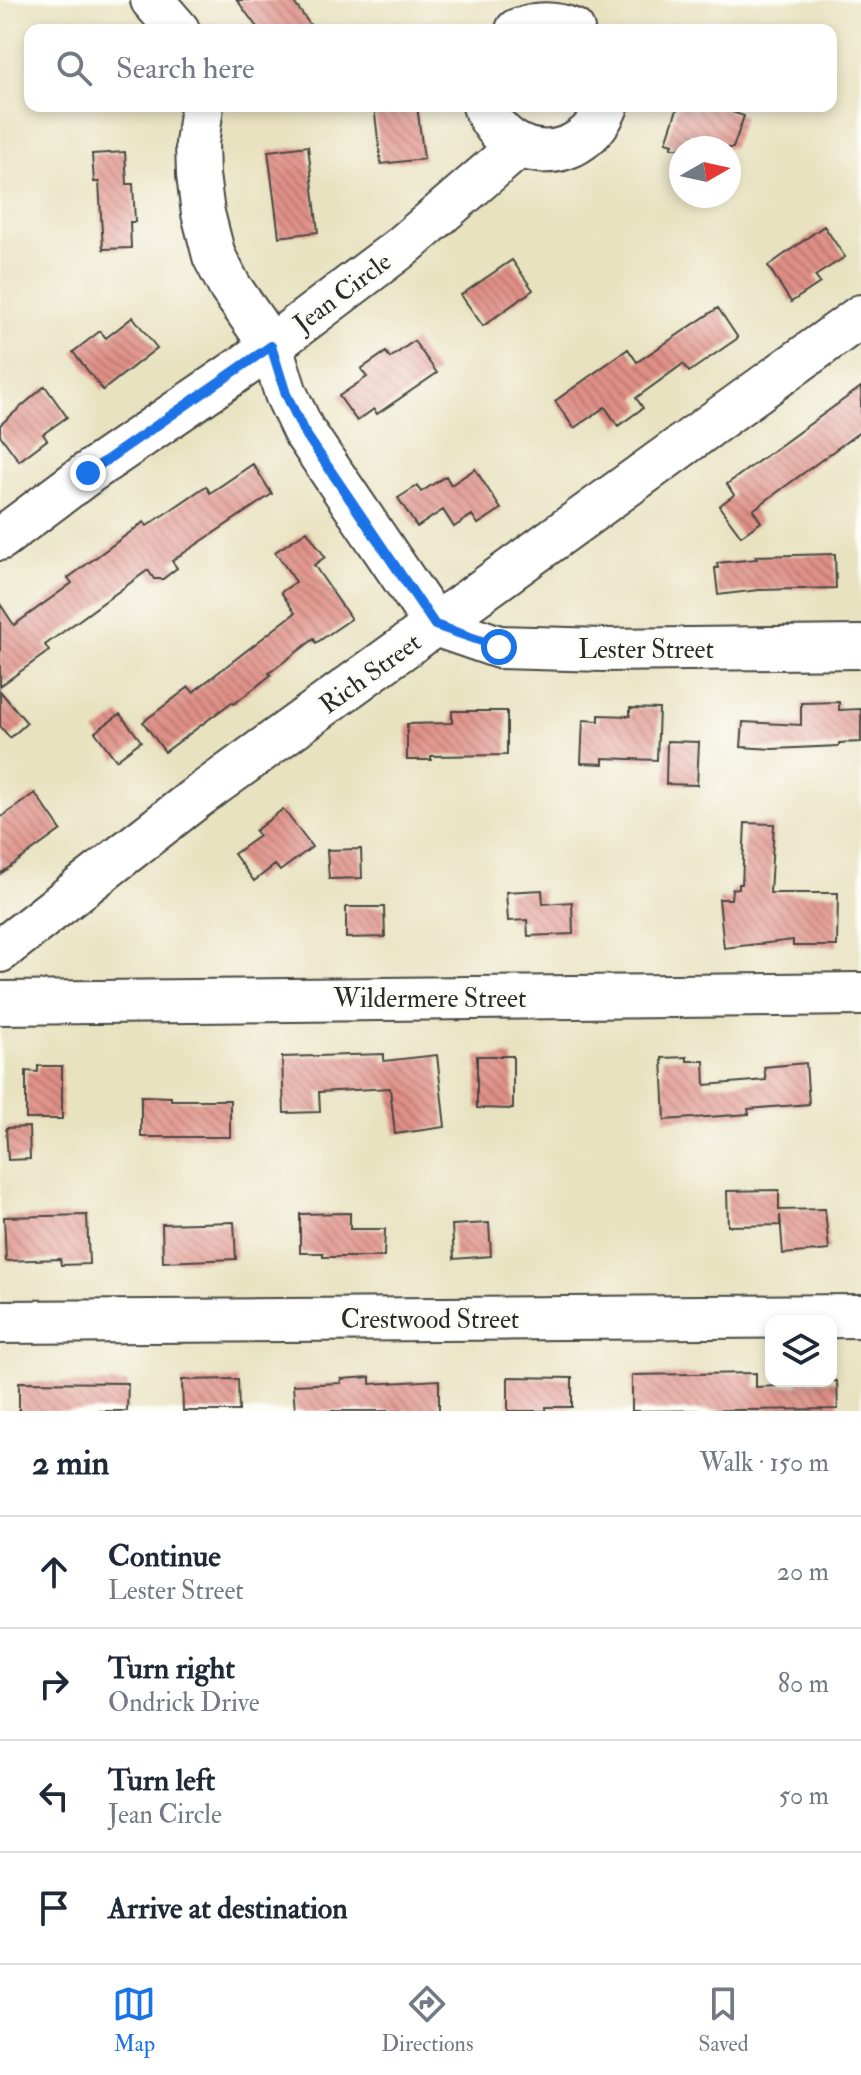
<!DOCTYPE html>
<meta charset="utf-8">
<style>
:root{--surface:#fff;--page:#f2f2f3;--text:#1f2937;--muted:#747a83;--line:#e0e1e3;--accent:#1a73e8}
body{margin:0;font-family:"IM FELL Double Pica",serif;background:var(--page);color:var(--text)}
.controls{position:absolute;right:24px;bottom:24px;display:grid;overflow:hidden;border-radius:16px;box-shadow:0 4px 12px #0003}
.controls button{width:72px;height:72px;display:grid;place-items:center;padding:0;border:0;border-bottom:2px solid var(--line);background:var(--surface);color:var(--text);font:40px sans-serif}
.compass{position:absolute;left:669px;top:136px;width:72px;height:72px;border-radius:50%;background:var(--surface);box-shadow:0 4px 12px #0003;rotate:81deg}
.stop{position:absolute;width:24px;height:24px;margin:-18px;border:6px solid #1a73e8;border-radius:50%;background:#fff}
.stop.end{background:#1a73e8;border-color:#fff;box-shadow:0 2px 8px #0008}
.list{margin:0;padding:0;list-style:none}
h2{display:flex;justify-content:space-between;align-items:center;height:104px;margin:0;padding:0 32px;font-size:34px}
h2 small{font-size:26px;font-weight:400;color:var(--muted)}
.list li{display:grid;grid-template-columns:52px 1fr auto;gap:24px;align-items:center;box-sizing:border-box;height:112px;padding:0 32px;border-top:2px solid var(--line)}
.list b{display:block;font-size:30px;white-space:nowrap}
.list p{margin:0;font-size:26px;white-space:nowrap;color:var(--muted)}
.list em{font-size:26px;font-style:normal;color:var(--muted)}
.icon{flex:none;width:44px;height:44px;fill:none;stroke:currentColor;stroke-width:2;stroke-linecap:round;stroke-linejoin:round}
.map{position:relative;flex:none;width:861px;height:1411px;overflow:hidden}
.search{position:absolute;background:var(--surface);box-shadow:0 4px 12px #0003;left:24px;right:24px;top:24px;height:88px;display:flex;align-items:center;gap:20px;box-sizing:border-box;padding:0 28px;border-radius:16px;color:var(--muted);font-size:30px}
.sheet{height:552px;background:var(--surface)}
nav{display:flex;justify-content:space-around;align-items:center;box-sizing:border-box;height:112px;border-top:2px solid var(--line);background:var(--surface);font-size:22px;color:var(--muted)}
nav a{display:grid;justify-items:center;gap:4px}
nav .on{color:var(--accent)}
.map>svg:first-child{display:block}
.building{fill:url(#building-back-hatch)}
.lines{fill:none;stroke-linecap:round;stroke-linejoin:round}
.minor-casing{stroke:#474641;stroke-width:46}
.minor{stroke:#fff;stroke-width:42}
.route{stroke:#1a73e8;stroke-width:10}
.labels{text-anchor:middle;stroke-width:7;stroke-linejoin:round;paint-order:stroke}
.street-label{font-size:26px;fill:#2b2b2b;stroke:#fdfcf7}
</style>
<div class="map">
<svg width="861" height="1411" viewBox="0 0 861 1411">
<defs>
<pattern id="building-back-hatch" width="6" height="6" patternUnits="userSpaceOnUse" patternTransform="scale(2)"><rect width="6" height="6" fill="#df8f86"/><path d="M-1 5l2 2M0 0l6 6M5-1l2 2" fill="none" stroke="#b5756e"/></pattern>
</defs>
<rect width="100%" height="100%" fill="#fdfcf7"/>
<filter id="ink" filterUnits="userSpaceOnUse"><feTurbulence type="fractalNoise" baseFrequency=".0125" numOctaves="2"/><feDisplacementMap in="SourceGraphic" scale="16" xChannelSelector="R" yChannelSelector="G"/><feConvolveMatrix kernelMatrix="1 2 1 2 8 2 1 2 1" color-interpolation-filters="sRGB"/></filter>
<filter id="wash" filterUnits="userSpaceOnUse"><feTurbulence type="fractalNoise" baseFrequency=".006" numOctaves="4" result="noise"/><feDisplacementMap in="SourceGraphic" scale="32" xChannelSelector="R" yChannelSelector="G"/><feGaussianBlur stdDeviation="1.8" result="paint"/><feColorMatrix in="noise" values="0 0 0 0 0 0 0 0 0 0 0 0 0 0 0 0 0 1.4 0 .05"/><feComposite in="paint" operator="in"/></filter>
<g filter="url(#wash)">
<rect width="100%" height="100%" fill="#e8e2c0"/>
<g id="blocks">
<path class="building" d="M237,0H292L314,30H259Z
M374,106H417L424,159L381,164Z
M678,106H715L744,116L733,148H671L673,144L666,142Z
M308,146L318,232L279,237L268,151Z
M125,152L127,184H133L135,222H130L131,248L103,249L99,182H94L92,154Z
M824,226L845,257L815,276L820,283L791,302L768,266Z
M512,260L533,290L483,326L461,295Z
M718,308L738,338L689,372L683,364L636,398L643,408L618,426L605,407L574,428L555,401L628,349L637,362Z
M133,317L157,348L103,390L73,352L100,331L106,338Z
M414,341L437,373L377,414L374,409L357,421L339,396L367,377L361,369L386,352L390,358Z
M45,386L67,417L43,434L47,440L19,461L0,435V425Z
M861,387V431L753,510L761,522L741,536L719,506L734,495L727,484Z
M253,464L272,494L172,561L177,568L163,579H154L148,570L45,645L49,651L0,686V604L14,625L72,583L68,578L144,522L147,526L206,486L210,493Z
M475,469L501,509L478,524L472,515L454,527L443,510L417,527L398,498L417,486L421,492L446,476L451,485Z
M307,531L325,557L314,565L351,619L316,643L314,639L269,673L271,675L234,704L232,702L165,752L143,722L189,687L193,692L295,613L281,592L296,582L275,552Z
M835,554L836,588L759,590L718,595L715,568H718L717,563L757,559L755,556Z
M0,691L27,723L10,738L0,726Z
M839,702V710L861,709V742L839,743V746L773,749L741,747L743,722L801,725V703Z
M630,708L659,709L657,760L603,758V764L581,763L583,720L599,721V715L630,716Z
M452,711H507V755L431,756V760H407V724L452,723Z
M120,714L141,741L116,760L95,732Z
M667,741L699,742L697,785L666,784Z
M35,793L61,830L0,874V818Z
M283,809L312,847L280,871L275,865L254,881L234,854L259,836L255,831Z
M745,823L774,824L770,893H838L837,946H793V940L724,948L719,899H731L732,889L739,888V884H742Z
M361,849L362,878L329,879L327,850Z
M542,890L543,904L572,902L573,934L528,936L527,920L508,921L506,892Z
M346,907H384L385,937L346,938Z
M384,1054V1061L437,1055L445,1127L395,1134L390,1088L319,1092L320,1112L284,1113L282,1057Z
M477,1056H513V1109L477,1108Z
M687,1057V1061H704L705,1085L766,1080L764,1067L806,1063L809,1104L748,1109L749,1114L665,1120L662,1058Z
M38,1066H62V1119H26V1071L38,1072Z
M141,1096L171,1097V1100H230V1137H141Z
M29,1127L30,1159L8,1160L6,1128Z
M779,1190V1210L825,1209L829,1250L783,1254L780,1215V1225L728,1226L727,1191Z
M350,1213V1229H385L384,1257H323V1253H300V1214Z
M87,1215L89,1264L61,1265L60,1259L6,1261L4,1217Z
M234,1222L236,1259L163,1262L162,1224Z
M489,1223L491,1256L454,1259L452,1225Z
M756,1373V1387L799,1385V1381H837L838,1409L632,1411V1375Z
M370,1377V1384L439,1380V1411H295L293,1385L341,1383V1379Z
M508,1377L572,1378V1407H546V1411H508Z
M238,1379L239,1411H183L182,1380Z
M19,1382L128,1383L127,1411H19Z"/>
</g>
</g>
<g filter="url(#ink)">
<use href="#blocks" fill-opacity="0" stroke="#474641" stroke-width="2"/>
<g class="lines">
<g class="minor-casing">
<path id="minor" d="M152,0L178,30
M517,30C537,22 554,22 573,30
M202,106L197,144L198,175L203,213L214,256L230,287L271,346L286,394L303,430L435,625L499,647L604,650L861,647
M484,106C508,167 583,166 607,106
M0,539L88,473L247,364L403,246L519,146
M0,951L196,798L861,316
M0,1003L861,994
M0,1322L861,1316"/>
</g>
<use href="#minor" class="minor"/>
</g>
</g>
<g class="lines" filter="url(#ink)">
<path class="route" d="M88,473L271,346L286,394L303,430L435,625L499,647"/>
</g>
<g class="labels">
<g class="street-label">
<text transform="translate(342 292) rotate(-37)" y="9">Jean Circle</text>
<text x="646" y="658">Lester Street</text>
<text transform="translate(370 673) rotate(-36)" y="9">Rich Street</text>
<text x="430" y="1007">Wildermere Street</text>
<text x="430" y="1328">Crestwood Street</text>
</g>
</g>
</svg>
<div class="controls">
<button><svg class="icon" aria-label="layers" viewBox="0 0 24 24"><path d="M12 4l9 5-9 5-9-5zM3 14l9 5 9-5"/></svg></button>
</div>
<svg class="compass" viewBox="-18 -18 36 36"><path d="M0-13l5 13h-10z" fill="#e53935"/><path d="M0 13l5-13h-10z" fill="#747a83"/></svg>
<div class="stop" style="left:499px;top:647px"></div>
<div class="stop end" style="left:88px;top:473px"></div>
<div class="search"><svg class="icon" aria-label="search" viewBox="0 0 24 24"><circle cx="10" cy="10" r="6"/><path d="M15 15l6 6"/></svg>Search here</div>
</div>
<section class="sheet">
<h2>2 min<small>Walk · 150 m</small></h2>
<ul class="list">
<li><svg class="icon" aria-label="ahead" viewBox="0 0 24 24"><path d="M12 20V5M6 11l6-6 6 6"/></svg><div><b>Continue</b><p>Lester Street</p></div><em>20 m</em></li>
<li><svg class="icon" aria-label="right" viewBox="0 0 24 24"><path d="M7 20v-9h11M14 6l5 5-5 5"/></svg><div><b>Turn right</b><p>Ondrick Drive</p></div><em>80 m</em></li>
<li><svg class="icon" aria-label="left" viewBox="0 0 24 24"><path d="M17 20v-9H6M10 6l-5 5 5 5"/></svg><div><b>Turn left</b><p>Jean Circle</p></div><em>50 m</em></li>
<li><svg class="icon" aria-label="arrive" viewBox="0 0 24 24"><path d="M6 21V4h12l-3 4 3 4H6"/></svg><div><b>Arrive at destination</b></div></li>
</ul>
</section>
<nav>
<a class="on"><svg class="icon" aria-label="map" viewBox="0 0 24 24"><path d="M3 6l6-2 6 2 6-2v14l-6 2-6-2-6 2zM9 4v14M15 6v14"/></svg>Map</a>
<a><svg class="icon" aria-label="directions" viewBox="0 0 24 24"><path d="M12 3l9 9-9 9-9-9zM9 14v-3h6M13 9l2 2-2 2"/></svg>Directions</a>
<a><svg class="icon" aria-label="saved" viewBox="0 0 24 24"><path d="M7 4h10v16l-5-4-5 4z"/></svg>Saved</a>
</nav>
